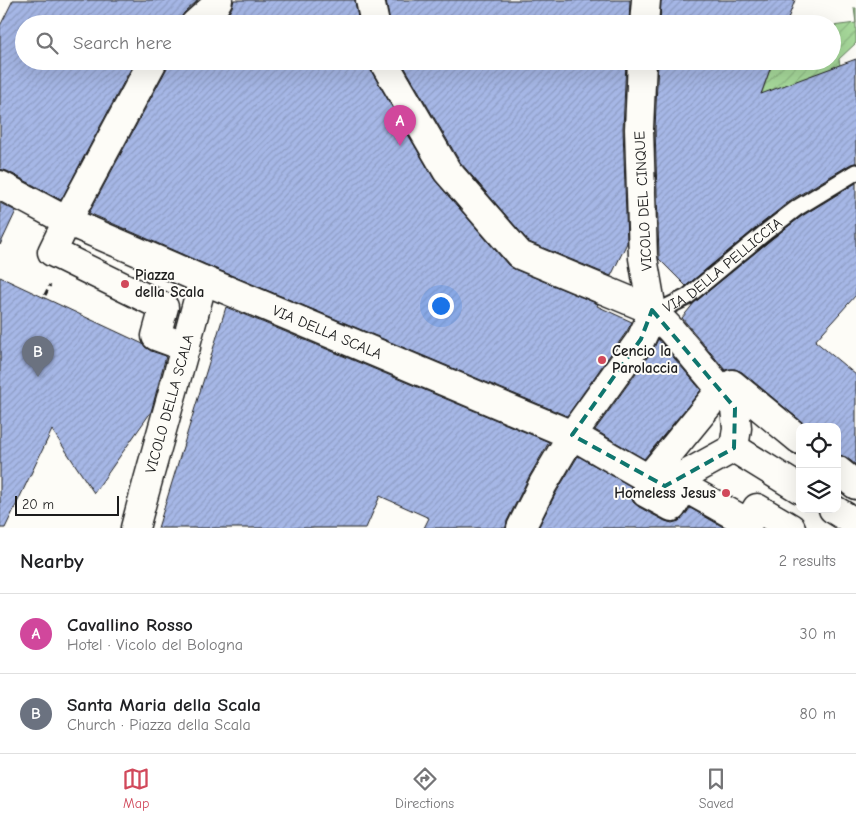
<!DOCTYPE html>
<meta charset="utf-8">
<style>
:root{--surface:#fff;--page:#f2f2f2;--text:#202124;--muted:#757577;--line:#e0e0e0;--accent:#d1495b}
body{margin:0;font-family:"Comic Neue",sans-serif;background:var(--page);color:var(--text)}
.controls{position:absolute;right:15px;bottom:15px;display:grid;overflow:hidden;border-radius:10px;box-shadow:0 5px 20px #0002}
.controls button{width:45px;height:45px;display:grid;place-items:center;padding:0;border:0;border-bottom:1px solid var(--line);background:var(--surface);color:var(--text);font:25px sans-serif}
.scale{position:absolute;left:15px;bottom:12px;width:104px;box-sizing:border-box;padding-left:5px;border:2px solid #1c1c1c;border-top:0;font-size:14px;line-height:18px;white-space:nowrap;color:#1c1c1c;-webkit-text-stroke:4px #fdfcf7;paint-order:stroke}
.you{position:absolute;left:440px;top:305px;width:18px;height:18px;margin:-12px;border:4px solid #fff;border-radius:50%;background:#1a73e8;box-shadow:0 0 0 8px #1a73e833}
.badge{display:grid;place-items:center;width:32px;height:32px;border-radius:50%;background:var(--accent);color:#fff;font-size:16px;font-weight:700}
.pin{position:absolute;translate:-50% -41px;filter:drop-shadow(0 1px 2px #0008)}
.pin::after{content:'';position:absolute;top:26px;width:18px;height:15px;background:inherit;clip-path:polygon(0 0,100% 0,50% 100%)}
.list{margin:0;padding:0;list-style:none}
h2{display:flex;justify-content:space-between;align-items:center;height:65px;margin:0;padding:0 20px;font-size:21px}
h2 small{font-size:16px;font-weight:400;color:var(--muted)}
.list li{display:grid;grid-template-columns:32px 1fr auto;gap:15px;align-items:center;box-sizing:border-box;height:80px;padding:0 20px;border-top:1px solid var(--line)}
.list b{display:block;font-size:19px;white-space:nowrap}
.list p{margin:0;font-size:16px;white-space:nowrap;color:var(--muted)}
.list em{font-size:16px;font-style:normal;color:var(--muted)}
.icon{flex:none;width:28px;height:28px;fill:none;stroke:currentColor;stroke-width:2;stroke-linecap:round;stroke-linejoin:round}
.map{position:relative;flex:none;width:856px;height:528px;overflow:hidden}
.search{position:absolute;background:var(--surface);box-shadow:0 5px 20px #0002;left:15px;right:15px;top:15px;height:55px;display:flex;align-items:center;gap:12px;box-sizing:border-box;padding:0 18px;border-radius:28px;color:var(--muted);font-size:19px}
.sheet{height:225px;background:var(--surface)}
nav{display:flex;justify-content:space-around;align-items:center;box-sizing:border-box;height:70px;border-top:1px solid var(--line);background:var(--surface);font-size:14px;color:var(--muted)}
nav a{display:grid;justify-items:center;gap:2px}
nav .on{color:var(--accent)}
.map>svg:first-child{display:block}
.garden{fill:url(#garden-furrows);stroke:#617a5b}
.building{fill:url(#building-hatch);stroke:#1c1c1c}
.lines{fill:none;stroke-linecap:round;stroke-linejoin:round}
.lane-casing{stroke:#1c1c1c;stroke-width:19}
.street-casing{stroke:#1c1c1c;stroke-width:31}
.path{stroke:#1c1c1c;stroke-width:3;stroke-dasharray:5 4;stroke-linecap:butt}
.lane{stroke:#fdfcf7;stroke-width:15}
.street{stroke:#fdfcf7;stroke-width:28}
.marked{fill:none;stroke:#0f766e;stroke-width:4;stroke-dasharray:10 6;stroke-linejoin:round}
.poi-dot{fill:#d1495b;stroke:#fdfcf7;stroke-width:2}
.labels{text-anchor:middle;stroke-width:4;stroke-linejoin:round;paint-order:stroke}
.street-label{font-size:15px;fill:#1c1c1c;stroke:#fdfcf7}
.poi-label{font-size:15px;font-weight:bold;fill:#1c1c1c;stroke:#fdfcf7;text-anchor:start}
</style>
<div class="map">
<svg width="856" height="528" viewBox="0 0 856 528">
<defs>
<pattern id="garden-furrows" width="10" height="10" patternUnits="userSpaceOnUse" patternTransform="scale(1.25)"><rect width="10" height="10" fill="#a6d89a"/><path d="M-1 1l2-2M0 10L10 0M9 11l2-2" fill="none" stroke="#8eb984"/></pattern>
<pattern id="building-hatch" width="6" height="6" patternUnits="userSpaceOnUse" patternTransform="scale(1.25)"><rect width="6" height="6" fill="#a6b7e6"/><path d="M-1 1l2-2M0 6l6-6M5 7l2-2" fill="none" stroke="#8e9dc5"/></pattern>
</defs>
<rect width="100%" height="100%" fill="#fdfcf7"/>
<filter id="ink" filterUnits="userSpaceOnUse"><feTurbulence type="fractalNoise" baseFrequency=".02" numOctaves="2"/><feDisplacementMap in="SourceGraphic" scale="10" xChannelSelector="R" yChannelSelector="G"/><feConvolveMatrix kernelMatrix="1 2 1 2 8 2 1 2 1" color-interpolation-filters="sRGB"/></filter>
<g filter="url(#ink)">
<path class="garden" d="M854,8H856V43L839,59L840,65L760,98L773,61H832V26L856,23Z"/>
<path class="building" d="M13,0H198L184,13L180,19V24H24V61H135L61,200L7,171L0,169V26Z
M234,0H355L359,24H219L228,15L232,7Z
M386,0H630L629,24H390Z
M661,0H795L786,24H660Z
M856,59V163L851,164L791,200L761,224L686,286L659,259V256L655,129L658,61H773L761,94Z
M169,61H367L370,69L434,179L508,265L514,269L598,304L597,306L632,322L627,331L567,416L209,266L89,213L167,68Z
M401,61H626L623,129L627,243L611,276L529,242L460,162Z
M856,183V295L815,341L856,375V465L846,457L837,455V427H808L742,372L735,369H729L725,370L682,318L694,303L773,238L802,216Z
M0,203L16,211L0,245Z
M0,277L143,344L145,347L151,351L166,356L151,412L94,493L52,430L5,528H0Z
M226,307L549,442L529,477L507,521L506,528H424L429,518L380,496L366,528H158Z
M658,339L701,390L644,459L595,430L654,348Z
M578,456L632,487L631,495L633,502L639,507L665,521L672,523L679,521L685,515L690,508L725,528H538L557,491Z"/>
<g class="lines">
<g class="lane-casing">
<g id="lane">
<path id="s1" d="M652,310L667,307L687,297L767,231L797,208L856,172"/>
</g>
</g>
<g class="street-casing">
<g id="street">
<path d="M370,0L375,24"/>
<path d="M195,24L214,7L218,0"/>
<path d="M644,24L646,0"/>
<path d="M153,61L67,221L52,252L164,307L156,336L186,347"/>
<path d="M383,61L447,171L520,255L652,310L671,330L723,392L735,408L737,428L734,448"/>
<path id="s2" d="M0,185L67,221L203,280L572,435L652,481L665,486L734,448"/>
<path d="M734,448L800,489"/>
<path d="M837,470L856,485"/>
<path d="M833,509L856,523"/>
<path id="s3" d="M135,528C157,445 182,363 203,280"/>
<path d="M521,528L543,484L572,435L641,339L648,324L652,310L643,258L639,129L642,61"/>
<path d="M791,528L757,508L748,523L684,487L672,507L646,493L656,469L715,397L732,384L800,440"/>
</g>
</g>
<path class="path" d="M45,295L50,285"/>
<use href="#lane" class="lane"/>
<use href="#street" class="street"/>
</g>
</g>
<path class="marked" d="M652,310L735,408L734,448L665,486L572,435L641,339Z"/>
<g class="poi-dot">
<circle cx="125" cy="284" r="5"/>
<circle cx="602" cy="360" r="5"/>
<circle cx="726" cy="493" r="5"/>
</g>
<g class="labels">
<g class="street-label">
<text transform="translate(643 201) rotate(-93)" y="5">VICOLO DEL CINQUE</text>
<text dy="5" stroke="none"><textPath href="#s1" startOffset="85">VIA DELLA PELLICCIA</textPath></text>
<text dy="5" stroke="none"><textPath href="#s2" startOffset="359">VIA DELLA SCALA</textPath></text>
<text dy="5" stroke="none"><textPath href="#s3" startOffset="129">VICOLO DELLA SCALA</textPath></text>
</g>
<g class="poi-label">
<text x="135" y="280">Piazza<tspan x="135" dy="17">della Scala</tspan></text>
<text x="612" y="356">Cencio la<tspan x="612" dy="17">Parolaccia</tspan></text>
<text x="716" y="498" text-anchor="end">Homeless Jesus</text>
</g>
</g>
</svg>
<div class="controls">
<button><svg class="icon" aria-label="locate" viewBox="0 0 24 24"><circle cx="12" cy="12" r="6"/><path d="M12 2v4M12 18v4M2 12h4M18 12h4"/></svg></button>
<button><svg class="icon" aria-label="layers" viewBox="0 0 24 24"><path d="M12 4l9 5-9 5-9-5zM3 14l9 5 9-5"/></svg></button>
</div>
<div class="scale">20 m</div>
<div class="you"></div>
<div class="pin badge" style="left:400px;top:146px;background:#d1479c">A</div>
<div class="pin badge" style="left:38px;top:377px;background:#6b7280">B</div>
<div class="search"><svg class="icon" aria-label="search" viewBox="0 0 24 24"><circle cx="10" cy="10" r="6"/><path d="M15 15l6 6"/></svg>Search here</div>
</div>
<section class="sheet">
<h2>Nearby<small>2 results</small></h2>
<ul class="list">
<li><span class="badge" style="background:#d1479c">A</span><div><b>Cavallino Rosso</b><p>Hotel · Vicolo del Bologna</p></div><em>30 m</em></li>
<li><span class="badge" style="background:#6b7280">B</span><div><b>Santa Maria della Scala</b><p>Church · Piazza della Scala</p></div><em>80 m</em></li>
</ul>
</section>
<nav>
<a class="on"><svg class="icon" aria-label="map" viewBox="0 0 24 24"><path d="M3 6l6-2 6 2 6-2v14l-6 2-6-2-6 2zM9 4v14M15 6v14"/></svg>Map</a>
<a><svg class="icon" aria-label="directions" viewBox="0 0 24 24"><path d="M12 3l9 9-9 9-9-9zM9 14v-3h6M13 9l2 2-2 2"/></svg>Directions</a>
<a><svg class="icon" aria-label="saved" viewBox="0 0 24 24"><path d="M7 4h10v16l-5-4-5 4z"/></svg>Saved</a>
</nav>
